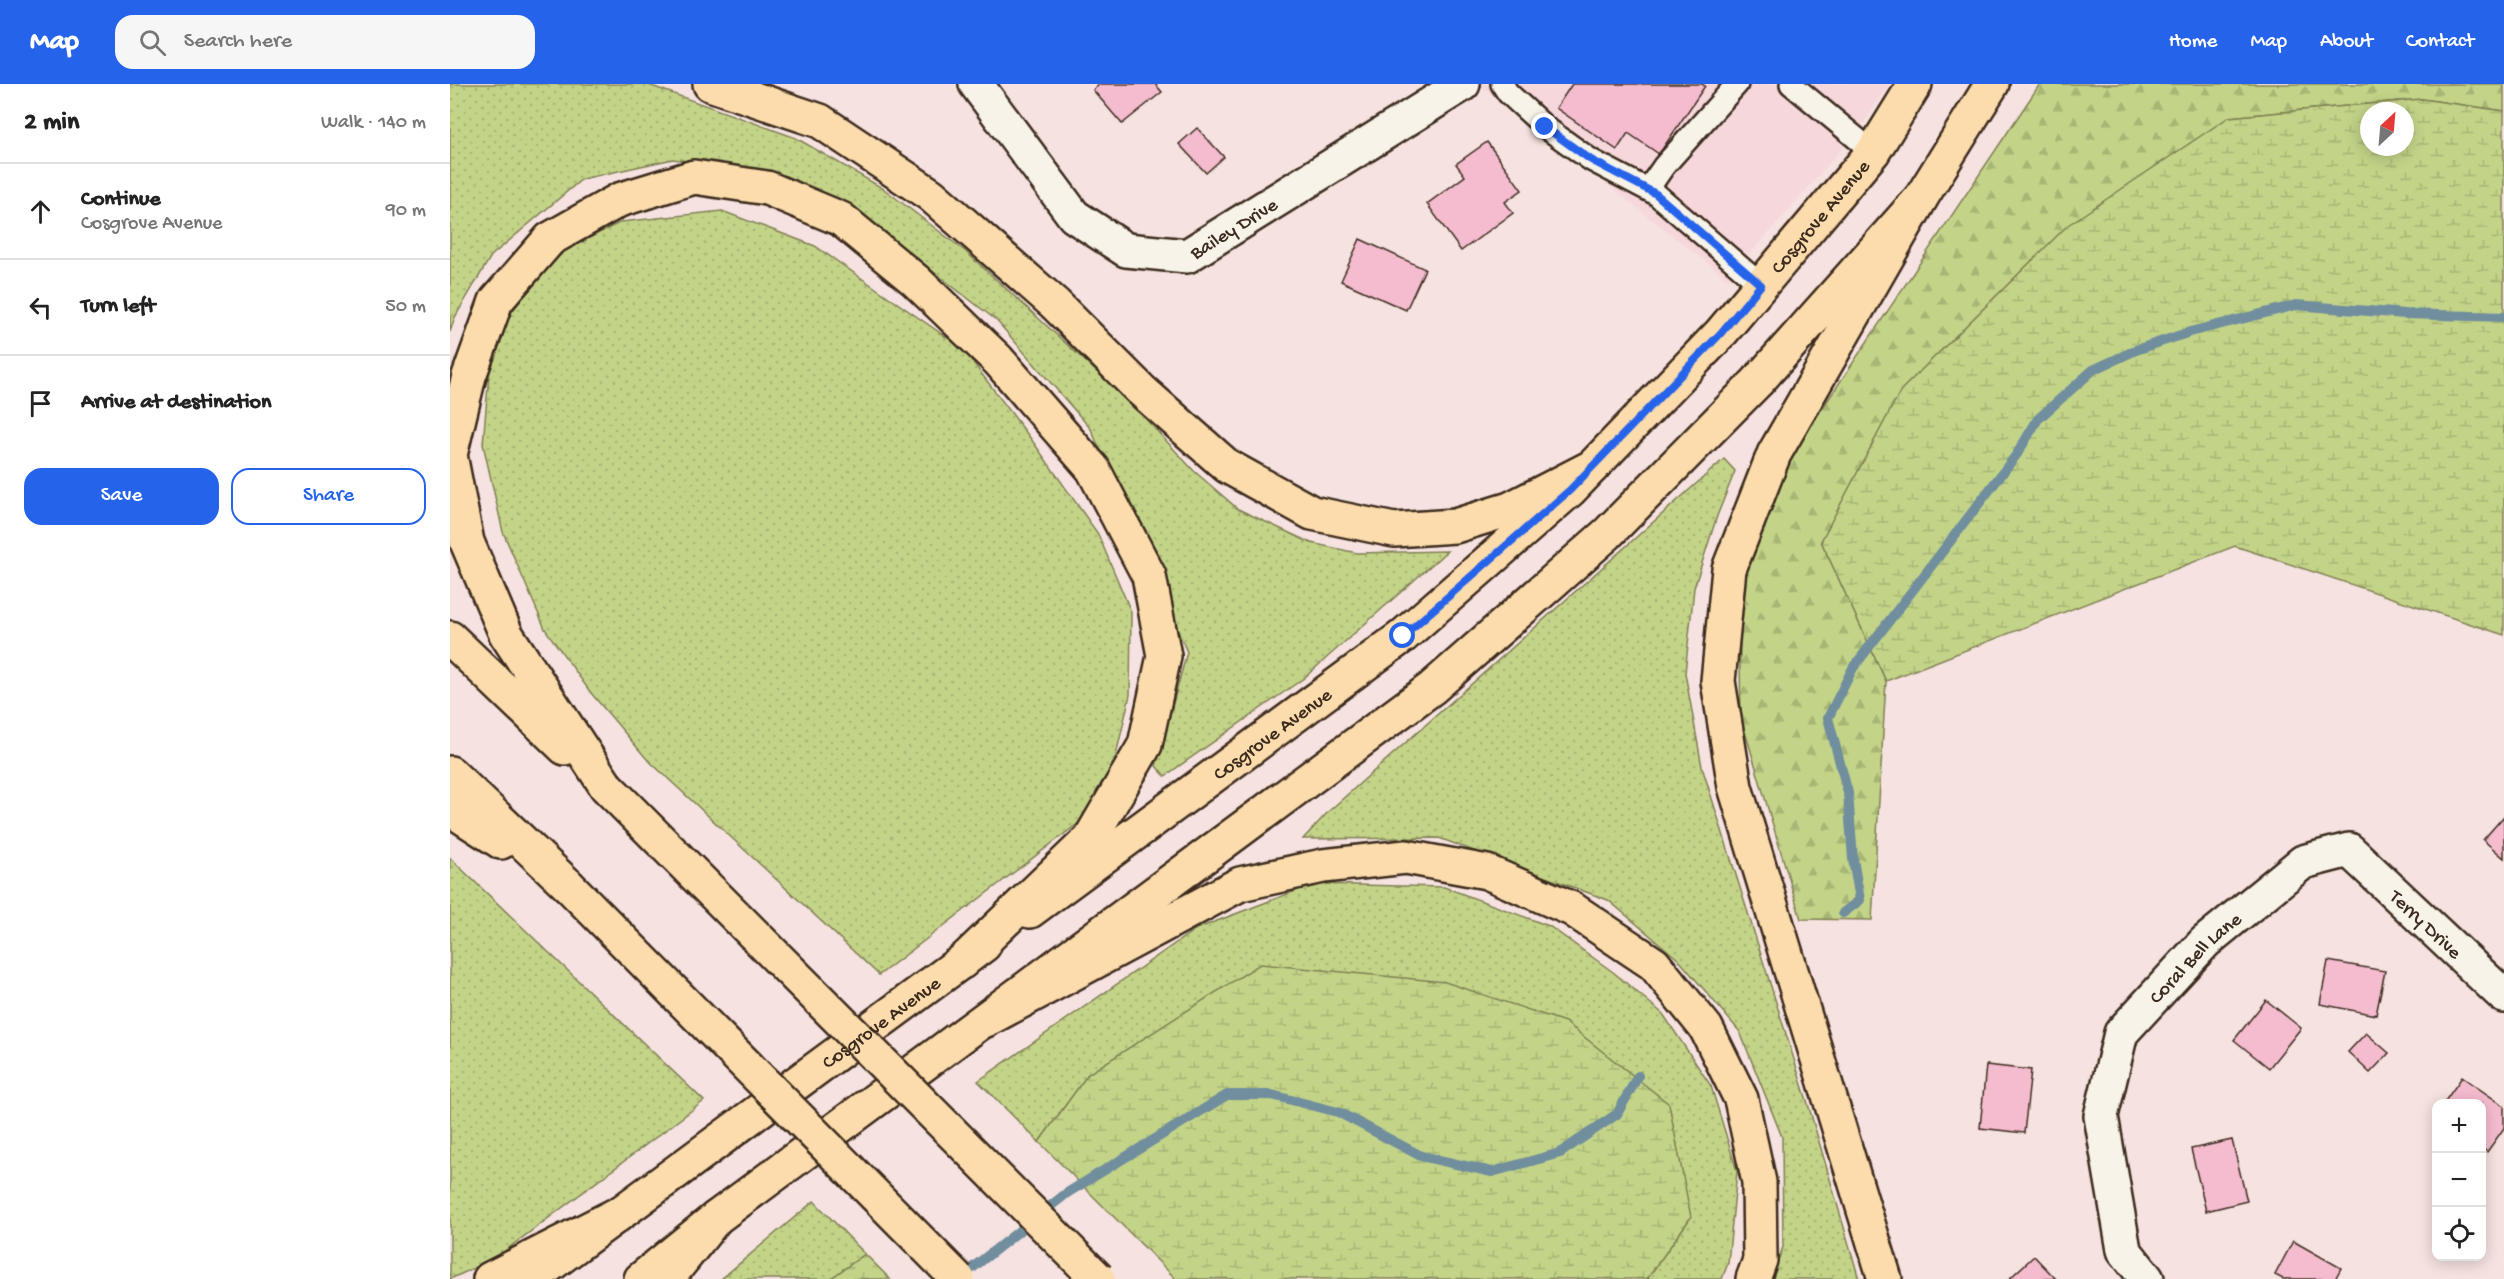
<!DOCTYPE html>
<meta charset="utf-8">
<style>
:root{--surface:#fff;--page:#f6f6f6;--text:#222;--muted:#767676;--line:#e0e0e0;--accent:#2563eb}
body{margin:0;font-family:"Gochi Hand",sans-serif;background:var(--page);color:var(--text)}
.controls{position:absolute;right:18px;bottom:18px;display:grid;overflow:hidden;border-radius:12px;box-shadow:0 3px 15px #0003}
.controls button{width:54px;height:54px;display:grid;place-items:center;padding:0;border:0;border-bottom:2px solid var(--line);background:var(--surface);color:var(--text);font:30px sans-serif}
.compass{position:absolute;left:1910px;top:18px;width:54px;height:54px;border-radius:50%;background:var(--surface);box-shadow:0 3px 15px #0003;rotate:26deg}
.stop{position:absolute;width:18px;height:18px;margin:-14px;border:4px solid #2563eb;border-radius:50%;background:#fff}
.stop.end{background:#2563eb;border-color:#fff;box-shadow:0 2px 6px #0008}
.list{margin:0;padding:0;list-style:none}
h2{display:flex;justify-content:space-between;align-items:center;height:78px;margin:0;padding:0 24px;font-size:26px}
h2 small{font-size:20px;font-weight:400;color:var(--muted)}
.list li{display:grid;grid-template-columns:39px 1fr auto;gap:18px;align-items:center;box-sizing:border-box;height:96px;padding:0 24px;border-top:2px solid var(--line)}
.list b{display:block;font-size:22px;white-space:nowrap}
.list p{margin:0;font-size:20px;white-space:nowrap;color:var(--muted)}
.list em{font-size:20px;font-style:normal;color:var(--muted)}
.actions{display:flex;gap:12px;padding:18px 24px}
.actions a{flex:1;padding:14px 0;border:2px solid var(--accent);border-radius:18px;text-align:center;font-size:21px;color:var(--accent)}
.actions .main{background:var(--accent);color:#fff}
.icon{flex:none;width:33px;height:33px;fill:none;stroke:currentColor;stroke-width:2;stroke-linecap:round;stroke-linejoin:round}
.map{position:relative;flex:none;width:2054px;height:1195px;overflow:hidden}
header{display:flex;align-items:center;gap:36px;box-sizing:border-box;height:84px;padding:0 30px;background:var(--accent);color:#fff}
header strong{font-size:28px}
nav{display:flex;gap:33px;margin-inline-start:auto;font-size:21px}
.search{width:420px;height:54px;background:var(--page);display:flex;align-items:center;gap:15px;box-sizing:border-box;padding:0 21px;border-radius:18px;color:var(--muted);font-size:22px}
main{display:flex}
aside{flex:1;background:var(--surface)}
.map>svg:first-child{display:block}
.built{fill:#f6d7db}
.grass{fill:url(#grass-dots);stroke:#7f7f53;stroke-width:1.5}
.forest{fill:url(#forest-firs);stroke:#7f7f53;stroke-width:1.5}
.wetland{fill:url(#wetland-marsh);stroke:#7f7f53;stroke-width:1.5;fill-rule:evenodd}
.lines{fill:none;stroke-linecap:round;stroke-linejoin:round}
.stream{stroke:#708e9e;stroke-width:10}
.building{fill:#f5bccf;stroke:#3b2a1e;stroke-width:1.5}
.service-casing{stroke:#3b2a1e;stroke-width:26}
.minor-casing{stroke:#3b2a1e;stroke-width:38}
.primary-casing{stroke:#3b2a1e;stroke-width:38}
.motorway-casing{stroke:#3b2a1e;stroke-width:38}
.service{stroke:#f7f3e8;stroke-width:21}
.minor{stroke:#f7f3e8;stroke-width:33}
.primary{stroke:#fcdcac;stroke-width:33}
.motorway{stroke:#fcdcac;stroke-width:33}
.motorway-bridge-casing{stroke:#3b2a1e;stroke-width:38;stroke-linecap:butt}
.motorway-bridge{stroke:#fcdcac;stroke-width:33}
.route{stroke:#2563eb;stroke-width:8}
.labels{text-anchor:middle;stroke-width:6;stroke-linejoin:round;paint-order:stroke}
.street-label{font-size:20px;fill:#3b2a1e;stroke:#f7f3e8}
</style>
<header>
<strong>Map</strong>
<div class="search"><svg class="icon" aria-label="search" viewBox="0 0 24 24"><circle cx="10" cy="10" r="6"/><path d="M15 15l6 6"/></svg>Search here</div>
<nav><a>Home</a><a>Map</a><a>About</a><a>Contact</a></nav>
</header>
<main>
<aside>
<h2>2 min<small>Walk · 140 m</small></h2>
<ul class="list">
<li><svg class="icon" aria-label="ahead" viewBox="0 0 24 24"><path d="M12 20V5M6 11l6-6 6 6"/></svg><div><b>Continue</b><p>Cosgrove Avenue</p></div><em>90 m</em></li>
<li><svg class="icon" aria-label="left" viewBox="0 0 24 24"><path d="M17 20v-9H6M10 6l-5 5 5 5"/></svg><div><b>Turn left</b></div><em>50 m</em></li>
<li><svg class="icon" aria-label="arrive" viewBox="0 0 24 24"><path d="M6 21V4h12l-3 4 3 4H6"/></svg><div><b>Arrive at destination</b></div></li>
</ul>
<div class="actions"><a class="main">Save</a><a>Share</a></div>
</aside>
<div class="map">
<svg width="2054" height="1195" viewBox="0 0 2054 1195">
<defs>
<pattern id="grass-dots" width="8" height="8" patternUnits="userSpaceOnUse" patternTransform="scale(1.5)"><rect width="8" height="8" fill="#c3d488"/><path d="M2 2h.1M6 6h.1" fill="none" stroke="#a8b675" stroke-width="1.8" stroke-linecap="round"/></pattern>
<pattern id="forest-firs" width="22" height="20" patternUnits="userSpaceOnUse" patternTransform="scale(1.5)"><rect width="22" height="20" fill="#c3d488"/><path d="M5 1l3.5 6h-7zM16 11l3.5 6h-7z" fill="#a8b675"/></pattern>
<pattern id="wetland-marsh" width="20" height="14" patternUnits="userSpaceOnUse" patternTransform="scale(1.5)"><rect width="20" height="14" fill="#c3d488"/><path d="M1 5h8M5 5V1M11 12h8M15 12V8" fill="none" stroke="#a8b675"/></pattern>
</defs>
<rect width="100%" height="100%" fill="#f6e2e0"/>
<filter id="ink" filterUnits="userSpaceOnUse"><feTurbulence type="fractalNoise" baseFrequency=".0167" numOctaves="2"/><feDisplacementMap in="SourceGraphic" scale="12" xChannelSelector="R" yChannelSelector="G"/><feConvolveMatrix kernelMatrix="1 2 1 2 8 2 1 2 1" color-interpolation-filters="sRGB"/></filter>
<g filter="url(#ink)">
<path class="built" d="M1029,0H1440L1409,45L1278,195Z"/>
<path class="grass" d="M0,0H196L346,54L434,105L515,167L683,321L744,387L788,425L861,459L907,469L997,467L854,594L715,692L706,682L737,568L641,345L546,236L441,155L325,90L223,75L132,95L41,172L5,233L0,248Z
M272,127L365,162L512,264L581,355L648,450L681,528L680,611L664,680L630,738L429,891L196,674L141,609L95,545L53,448L33,360L39,290L58,233L105,171L171,138Z
M1274,375L1285,387L1267,432L1244,504L1235,589L1252,683L1358,1020L1409,1195H1321L1333,1163L1332,1053L1290,948L1229,876L1158,816L989,754L853,755L879,727Z
M0,774L254,1017L44,1175L0,1195Z
M864,800L994,803L1099,842L1163,888L1213,930L1261,1002L1287,1087L1278,1179L1272,1195H1197L1241,1133L638,990L589,1058L528,997L746,845Z
M364,1117L415,1170L380,1195H271Z"/>
<path class="forest" d="M1590,0H2054V27L1972,15L1779,33L1371,457L1436,597L1422,836L1351,835L1291,634L1289,526L1306,444L1337,377Z"/>
<path class="wetland" d="M1972,15L2054,27V551L1785,462L1436,597L1371,457L1451,306L1618,141L1779,33ZM1919,27H1955V63H1919Z
M810,880L995,898L1115,938L1219,1020L1241,1133L1197,1195H726L589,1058L638,990Z
M415,1170L440,1195H380Z"/>
<g class="lines">
<path class="stream" d="M1393,829L1410,816L1403,775L1398,709L1378,634L1403,584L1567,370L1588,335L1643,286L1686,266L1740,248L1846,221L1955,230L2054,233
M511,1193L617,1109L777,1011H822L888,1028L971,1072L1042,1088L1110,1069L1167,1030L1188,992"/>
</g>
<path class="building" d="M650,0H705L712,8L672,40L643,6Z
M1122,0H1252L1255,2L1209,70L1178,49L1167,66L1106,24Z
M747,44L774,73L756,89L729,60Z
M1037,58L1072,106L1055,118L1063,129L1011,167L977,120L1015,92L1006,80Z
M910,155L975,185L956,226L891,197Z
M2054,732V774L2033,756Z
M1878,877L1935,887L1926,931L1870,920Z
M1816,916L1851,944L1819,984L1784,956Z
M1916,949L1939,969L1920,989L1898,968Z
M1536,981L1581,986L1574,1049L1530,1044Z
M2012,993L2054,1022V1044L2037,1068L2032,1064V1020H1993Z
M1782,1056L1797,1117L1756,1127L1741,1065Z
M1843,1157L1891,1184L1885,1195H1833L1825,1191Z
M1584,1172L1606,1195H1559Z"/>
<g class="lines">
<g class="service-casing">
<path id="service" d="M1052,0L1058,9L1095,43L1141,76L1206,110L1311,201
M1341,0L1423,68
M1198,105L1214,82L1287,0"/>
</g>
<g class="minor-casing">
<g id="minor">
<path id="s1" d="M526,0L624,132L676,166L737,172L1013,0"/>
<path id="s2" d="M1697,1195L1674,1166L1651,1032L1671,949L1755,858L1853,778L1899,766L2054,912"/>
</g>
</g>
<g class="primary-casing">
<g id="primary">
<path id="s3" d="M580,827L953,552L1120,406L1270,250L1423,68L1465,0"/>
<path id="s4" d="M81,1195L534,861"/>
<path d="M191,1195L266,1134L982,604L1157,450L1307,298L1471,114L1542,0"/>
</g>
</g>
<g class="motorway-casing">
<path id="motorway" d="M260,0L370,37L481,111L605,220L691,306L777,382L862,429L944,446L1005,442L1060,425L1142,383
M0,554L115,664
M0,689L118,801
M156,702L56,550L17,458L0,371L19,292L46,217L100,155L169,116L244,93L317,104L391,135L465,196L548,276L643,385L699,492L714,572L695,661L640,755L512,878
M0,725L51,758
M536,936L790,800L873,782L956,773L1037,788L1122,825L1204,880L1256,944L1291,1015L1309,1098L1310,1176L1303,1195
M40,1195L170,1129
M217,1195L266,1134
M1435,1195L1285,703L1268,597L1279,485L1324,370L1471,114"/>
</g>
<use href="#service" class="service"/>
<use href="#minor" class="minor"/>
<use href="#primary" class="primary"/>
<use href="#motorway" class="motorway"/>
<g class="motorway-bridge-casing">
<path id="motorway-bridge" d="M156,702L648,1195
M118,801L508,1195"/>
</g>
<use href="#motorway-bridge" class="motorway-bridge"/>
</g>
</g>
<g class="lines" filter="url(#ink)">
<path class="route" d="M953,552L1120,406L1270,250L1311,201L1206,110L1141,76L1095,43"/>
</g>
<g class="labels">
<g class="street-label">
<text dy="7" stroke="none"><textPath href="#s3" startOffset="1056">Cosgrove Avenue</textPath></text>
<text dy="7" stroke="none"><textPath href="#s1" startOffset="342">Bailey Drive</textPath></text>
<text dy="7" stroke="none"><textPath href="#s3" startOffset="300">Cosgrove Avenue</textPath></text>
<text dy="7" stroke="none"><textPath href="#s2" startOffset="663">Terry Drive</textPath></text>
<text dy="7" stroke="none"><textPath href="#s2" startOffset="364">Coral Bell Lane</textPath></text>
<text dy="7" stroke="none"><textPath href="#s4" startOffset="434">Cosgrove Avenue</textPath></text>
</g>
</g>
</svg>
<div class="controls">
<button>+</button>
<button>−</button>
<button><svg class="icon" aria-label="locate" viewBox="0 0 24 24"><circle cx="12" cy="12" r="6"/><path d="M12 2v4M12 18v4M2 12h4M18 12h4"/></svg></button>
</div>
<svg class="compass" viewBox="-18 -18 36 36"><path d="M0-13l5 13h-10z" fill="#e53935"/><path d="M0 13l5-13h-10z" fill="#767676"/></svg>
<div class="stop" style="left:953px;top:552px"></div>
<div class="stop end" style="left:1095px;top:43px"></div>
</div>
</main>
